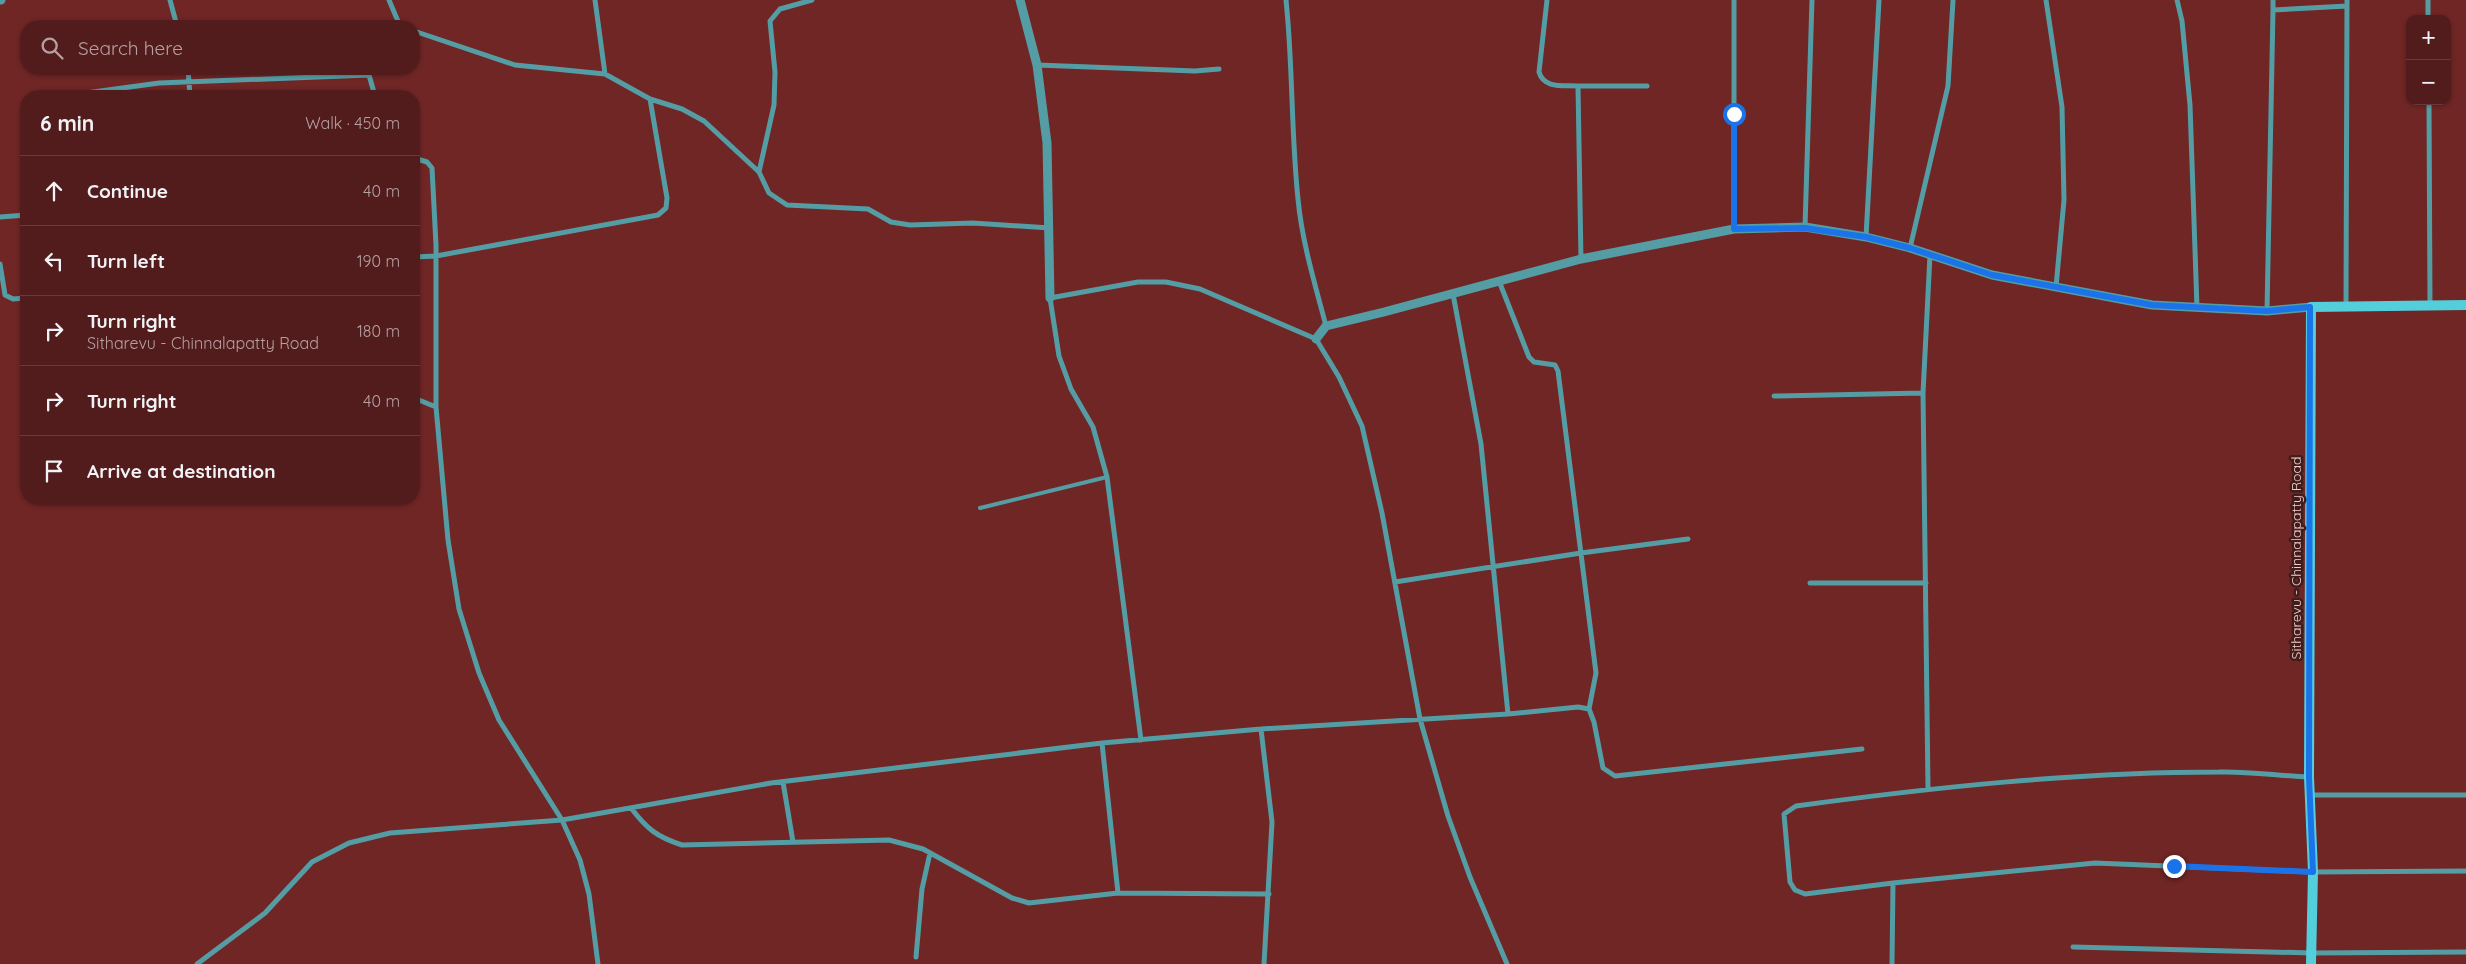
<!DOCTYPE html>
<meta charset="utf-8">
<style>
:root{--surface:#531c1c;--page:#592525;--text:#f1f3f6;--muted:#b5a1a3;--line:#693a3b}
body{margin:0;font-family:Quicksand,sans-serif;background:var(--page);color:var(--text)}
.controls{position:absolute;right:15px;top:15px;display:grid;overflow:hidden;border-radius:10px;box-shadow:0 1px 4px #0004}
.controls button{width:45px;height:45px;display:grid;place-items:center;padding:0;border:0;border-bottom:1px solid var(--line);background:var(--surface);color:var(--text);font:25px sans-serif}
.stop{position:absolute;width:15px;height:15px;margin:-11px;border:4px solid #1a73e8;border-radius:50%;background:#fff}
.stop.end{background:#1a73e8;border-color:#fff;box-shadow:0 1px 5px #0008}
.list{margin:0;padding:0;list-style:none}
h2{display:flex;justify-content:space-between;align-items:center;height:65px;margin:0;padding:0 20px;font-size:21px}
h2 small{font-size:16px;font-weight:400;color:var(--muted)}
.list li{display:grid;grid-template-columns:32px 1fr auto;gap:15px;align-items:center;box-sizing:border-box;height:70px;padding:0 20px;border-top:1px solid var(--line)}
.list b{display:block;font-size:19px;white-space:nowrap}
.list p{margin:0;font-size:16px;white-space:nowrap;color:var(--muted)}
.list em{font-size:16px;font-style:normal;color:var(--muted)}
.icon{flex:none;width:28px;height:28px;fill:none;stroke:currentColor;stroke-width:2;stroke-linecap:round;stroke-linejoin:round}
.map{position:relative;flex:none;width:2466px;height:964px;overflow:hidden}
.search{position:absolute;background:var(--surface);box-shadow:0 1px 4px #0004;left:20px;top:20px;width:400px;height:55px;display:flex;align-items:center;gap:12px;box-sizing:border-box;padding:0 18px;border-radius:20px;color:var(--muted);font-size:19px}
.panel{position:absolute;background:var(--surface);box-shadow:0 1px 4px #0004;left:20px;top:90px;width:400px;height:415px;border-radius:20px}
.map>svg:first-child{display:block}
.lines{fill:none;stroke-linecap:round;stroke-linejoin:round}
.service{stroke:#559da4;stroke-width:4}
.minor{stroke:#559da4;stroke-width:5}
.tertiary{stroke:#559da4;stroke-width:9}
.secondary{stroke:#53cfdb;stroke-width:10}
.route{stroke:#1a73e8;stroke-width:6}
.labels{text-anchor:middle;stroke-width:5;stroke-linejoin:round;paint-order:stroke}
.street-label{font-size:14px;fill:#f8cac6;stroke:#3f1d1c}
</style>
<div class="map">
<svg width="2466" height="964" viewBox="0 0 2466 964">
<rect width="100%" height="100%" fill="#6f2625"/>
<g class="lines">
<path class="service" d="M980,508L1107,477"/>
<path class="minor" d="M170,0L177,26
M389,0L400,26
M595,0L605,74
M1286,0C1293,66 1291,133 1298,199C1302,242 1315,284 1326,326
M1547,0L1539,72C1544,89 1563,85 1578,86L1581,259
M2046,0L2062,107L2064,200L2056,287
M2177,0L2182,21L2190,105L2197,308
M2273,0V10
M2428,0V19
M414,31L515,65L605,74L650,99L682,109L704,121L759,172L769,193L787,205L868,209L891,222L910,225L973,223L1050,228
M1037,65L1195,71L1219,69
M188,69L190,96
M372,69L369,75L375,96
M1578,86H1647
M64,96L159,83L369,75
M2429,101L2430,305
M414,158L427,162L432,168L436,245V407L448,540L459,609L479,673L499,720L562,820L580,860L589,894L598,964
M759,172L774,105L775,72L770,21L780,9L812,0
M0,217L26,215
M1805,227L1812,0
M1734,229V0
M1866,237L1879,0
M1910,248L1948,86L1953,0
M414,257L436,256L658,215L666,208L667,198L650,99
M0,264L5,295L13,299L26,298
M1499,281L1529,357L1534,362L1555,365L1558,371L1596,673L1589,709
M1453,294L1481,444L1508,714
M2346,307L2347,0
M2267,311L2273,10L2347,6
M1774,396L1923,393
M414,398L436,407
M1395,582L1581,553L1688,539
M1810,583H1926
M1261,729L1272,822L1264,964
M1141,740L1107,477L1093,427L1071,389L1059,356L1050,298L1138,282H1166L1200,289L1316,339L1339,377L1362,426L1382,513L1420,719L1448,816L1470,877L1507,964
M1102,743L1118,893
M2309,777C2279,776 2249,771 2219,772C2078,772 1936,787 1796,806L1784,814L1790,882L1795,890L1805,894L1893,883L2095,863L2313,872L2466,871
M783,782L793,842
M1928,788L1923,393L1930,255
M2310,795H2466
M631,808C647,829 657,837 682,845L889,840L923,849L1012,898L1029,903L1118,893L1269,894
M2073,947L2312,953L2466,952
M916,957L922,889L930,853
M197,964L265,913L312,862L349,843L390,833L562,820L771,783L1102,743L1261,729L1508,714L1578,707L1589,709L1594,722L1603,768L1615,776L1862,749
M1892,964L1893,883"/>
<path class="tertiary" d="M0,0H1
M1020,0L1037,65L1047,143L1050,298
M1316,339L1326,326L1384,312L1581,259L1734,229L1805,227L1866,237L1910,248L1992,275L2152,305L2267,311L2311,307"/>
<path class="secondary" d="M2311,964L2313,872L2309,777L2311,307L2466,305"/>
</g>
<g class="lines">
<path class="route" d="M1734,114V229L1805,228L1866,237L1910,248L1992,275L2152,305L2267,311L2310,307L2309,777L2313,872L2174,866"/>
</g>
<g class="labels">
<g class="street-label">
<text transform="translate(2296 558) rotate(-90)" y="5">Sitharevu - Chinnalapatty Road</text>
</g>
</g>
</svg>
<div class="controls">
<button>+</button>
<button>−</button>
</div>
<div class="stop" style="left:1734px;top:114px"></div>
<div class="stop end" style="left:2174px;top:866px"></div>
<div class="search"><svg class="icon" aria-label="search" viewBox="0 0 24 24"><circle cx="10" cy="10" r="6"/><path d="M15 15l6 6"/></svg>Search here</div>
<section class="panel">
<h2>6 min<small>Walk · 450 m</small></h2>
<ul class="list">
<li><svg class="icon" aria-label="ahead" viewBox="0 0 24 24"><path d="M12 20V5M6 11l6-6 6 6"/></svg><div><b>Continue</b></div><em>40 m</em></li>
<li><svg class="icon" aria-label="left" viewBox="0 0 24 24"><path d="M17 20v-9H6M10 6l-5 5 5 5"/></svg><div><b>Turn left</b></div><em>190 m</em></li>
<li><svg class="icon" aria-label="right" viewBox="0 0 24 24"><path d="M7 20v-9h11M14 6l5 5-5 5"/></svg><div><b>Turn right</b><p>Sitharevu - Chinnalapatty Road</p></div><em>180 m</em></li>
<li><svg class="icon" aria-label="right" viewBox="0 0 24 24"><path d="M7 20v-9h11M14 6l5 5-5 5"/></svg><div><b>Turn right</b></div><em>40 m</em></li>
<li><svg class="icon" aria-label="arrive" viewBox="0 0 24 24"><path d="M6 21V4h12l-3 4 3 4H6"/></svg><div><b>Arrive at destination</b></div></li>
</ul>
</section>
</div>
